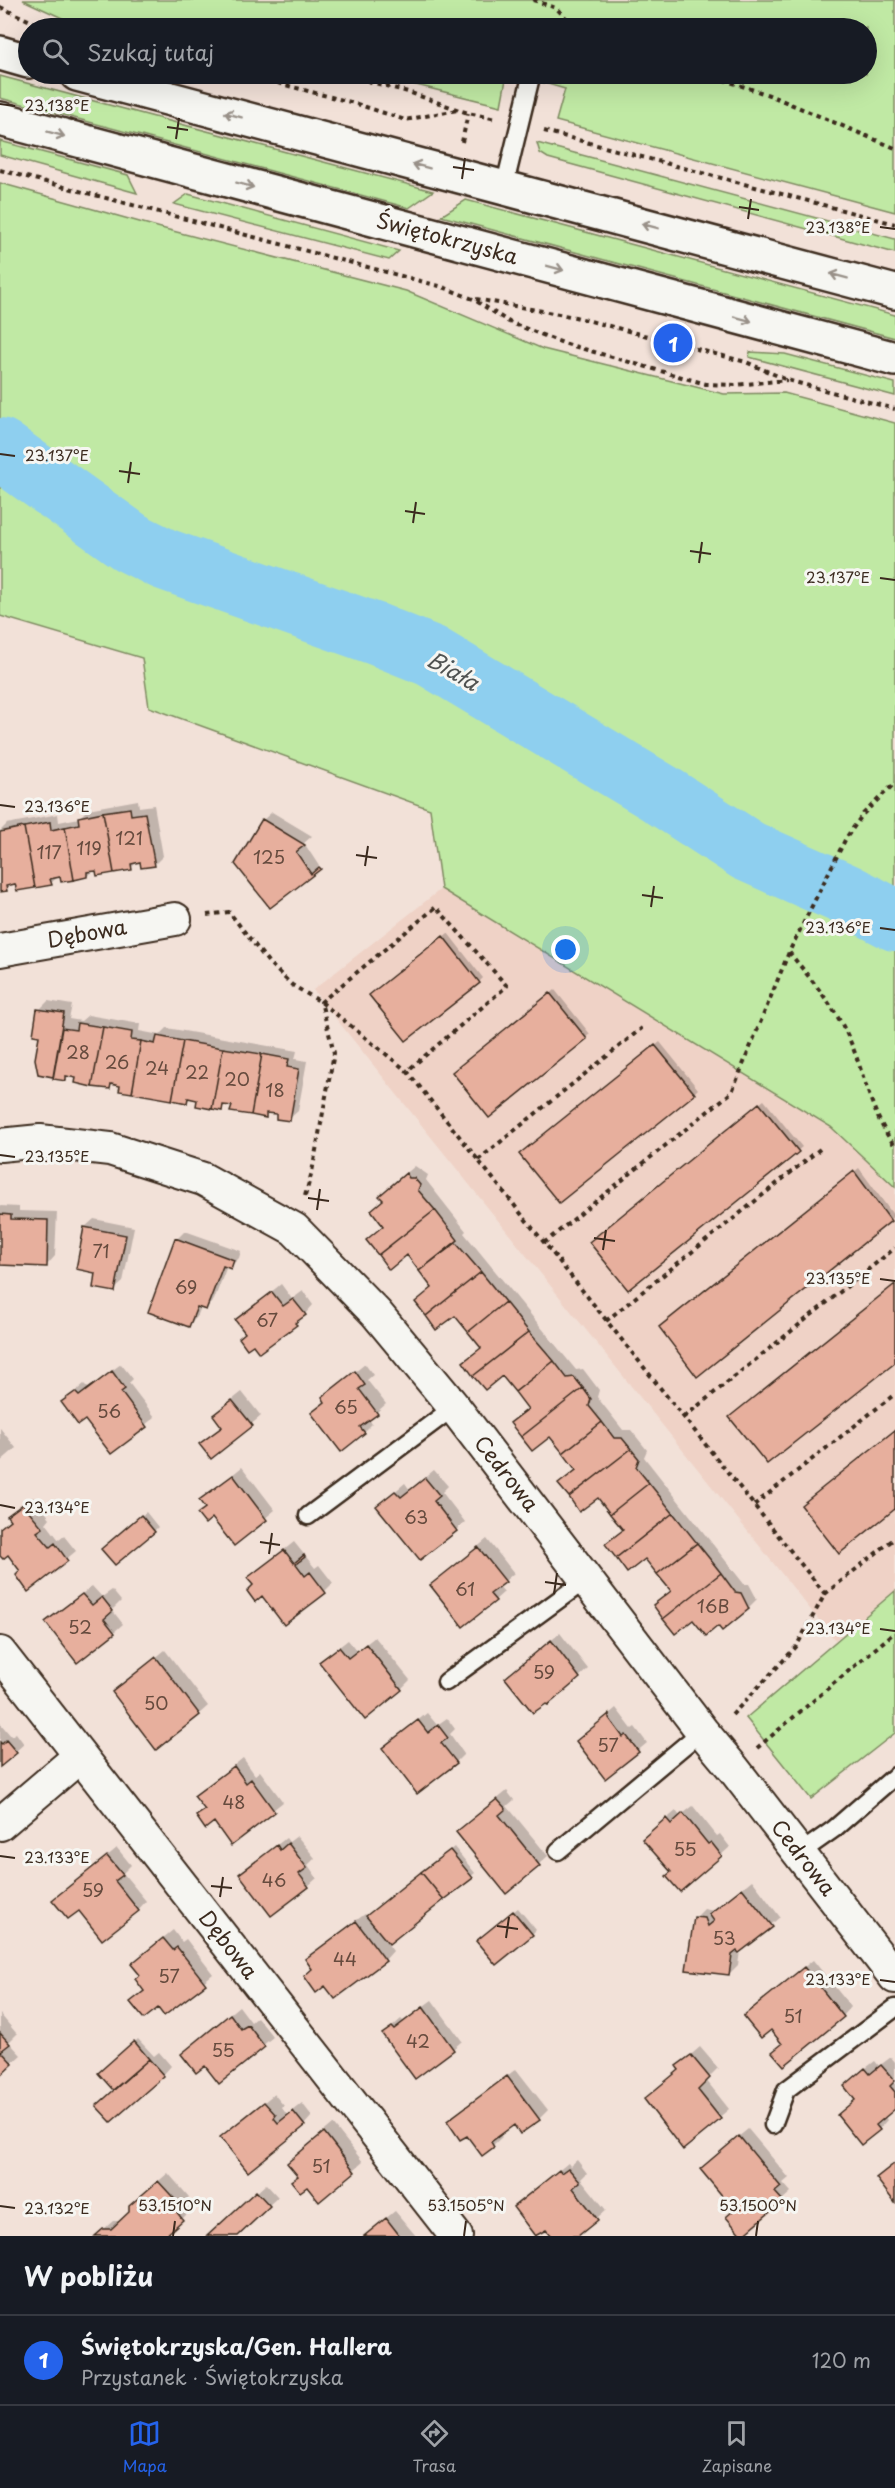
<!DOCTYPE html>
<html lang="pl">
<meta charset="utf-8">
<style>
:root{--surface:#171b24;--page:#20242c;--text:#f1f3f6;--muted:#9ea1a6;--line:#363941;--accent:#2563eb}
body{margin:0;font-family:"Playpen Sans",sans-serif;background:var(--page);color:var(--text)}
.you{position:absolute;left:566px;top:950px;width:21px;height:21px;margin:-15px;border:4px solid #fff;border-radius:50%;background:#1a73e8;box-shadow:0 0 0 9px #1a73e833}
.badge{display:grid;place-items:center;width:39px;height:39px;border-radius:50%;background:var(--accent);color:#fff;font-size:20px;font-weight:700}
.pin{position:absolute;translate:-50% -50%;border:3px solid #fff;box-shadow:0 2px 6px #0006}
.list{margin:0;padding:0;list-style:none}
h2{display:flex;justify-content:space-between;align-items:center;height:78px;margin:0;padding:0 24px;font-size:26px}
h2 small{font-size:20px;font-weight:400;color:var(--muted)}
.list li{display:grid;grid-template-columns:39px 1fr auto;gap:18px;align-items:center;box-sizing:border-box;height:90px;padding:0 24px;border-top:2px solid var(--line)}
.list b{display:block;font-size:22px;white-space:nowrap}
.list p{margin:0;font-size:20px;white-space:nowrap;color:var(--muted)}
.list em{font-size:20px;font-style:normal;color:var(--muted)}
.icon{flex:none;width:33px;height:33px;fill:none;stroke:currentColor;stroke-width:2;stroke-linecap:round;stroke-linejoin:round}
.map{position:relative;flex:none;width:895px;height:2236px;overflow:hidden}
.search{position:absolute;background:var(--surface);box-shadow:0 6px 24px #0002;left:18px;right:18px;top:18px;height:66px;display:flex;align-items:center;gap:15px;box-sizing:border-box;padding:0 21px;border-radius:33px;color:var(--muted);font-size:22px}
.sheet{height:168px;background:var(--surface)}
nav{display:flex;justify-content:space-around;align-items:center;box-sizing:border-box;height:84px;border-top:2px solid var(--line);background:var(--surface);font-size:16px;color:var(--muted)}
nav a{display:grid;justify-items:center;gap:3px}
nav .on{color:var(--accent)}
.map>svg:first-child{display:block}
.built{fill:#efd2c6}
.green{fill:#c0e9a4;stroke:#7e8a61;stroke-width:1.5}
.shadow{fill:#0003}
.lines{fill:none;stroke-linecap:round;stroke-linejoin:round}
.river{stroke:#8ecfef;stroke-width:62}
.building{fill:#e7af9d;stroke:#3b2a1e;stroke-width:1.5}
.lane-casing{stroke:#3b2a1e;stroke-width:21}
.street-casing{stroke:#3b2a1e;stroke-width:36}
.secondary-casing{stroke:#3b2a1e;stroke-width:38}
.path{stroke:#3b2a1e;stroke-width:4;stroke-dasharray:4.5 4.5;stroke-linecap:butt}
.lane{stroke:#f6f6f2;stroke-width:16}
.street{stroke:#f6f6f2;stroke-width:32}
.secondary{stroke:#f6f6f2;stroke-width:33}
.oneway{stroke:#989088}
.ticks{fill:none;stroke:#3b2a1e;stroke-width:2}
.labels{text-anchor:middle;stroke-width:6;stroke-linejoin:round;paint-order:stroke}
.number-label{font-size:18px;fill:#664b3e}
.street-label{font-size:21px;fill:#3b2a1e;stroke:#f6f6f2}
.water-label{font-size:22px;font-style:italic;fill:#505352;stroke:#f6f6f2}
.ticks-label{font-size:15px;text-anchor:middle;fill:#3b2a1e;stroke:#f6f6f2;stroke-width:6;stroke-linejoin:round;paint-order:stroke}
</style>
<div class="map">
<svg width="895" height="2236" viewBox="0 0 895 2236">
<rect width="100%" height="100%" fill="#f2e1d8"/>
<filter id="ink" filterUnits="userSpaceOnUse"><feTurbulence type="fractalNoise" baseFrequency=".0167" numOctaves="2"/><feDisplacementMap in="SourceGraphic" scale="12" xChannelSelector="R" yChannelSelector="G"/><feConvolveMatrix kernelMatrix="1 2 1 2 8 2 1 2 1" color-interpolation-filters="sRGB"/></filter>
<g filter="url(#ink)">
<path class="built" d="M441,889L831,1127L895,1187V1591L835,1640L313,990Z"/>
<path class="green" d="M23,0H895V212L556,121L565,89L514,74H866V28H84Z
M372,74H507L501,106Z
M0,76L433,191L409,208L0,98Z
M0,141L128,175L137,193L0,155Z
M537,143L895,239V253L548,158L540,153Z
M0,183L161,228L406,291L543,349L724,394L784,393L895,423V1187L831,1127L441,889L430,809L149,707L142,658L0,616Z
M188,194L399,251L389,260L174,204Z
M466,200L895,315V338L441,216Z
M750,352L785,354L895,383V396L749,357Z
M895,1591V1733L811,1799L746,1718Z"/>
<path class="shadow" d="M138,800L139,807L154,805L163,856L155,864L142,866L141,861H138L131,868L97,869L87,876H59L51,883L16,882L0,891V831L7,824L58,814L59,822L79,818L88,809Z
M272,812L312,836L304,843L319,866L311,874L263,820Z
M448,933L483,978L479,982L375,991Z
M555,990L590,1034L489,1116L458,1068Z
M48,1001L72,1005L69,1019L81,1021L88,1015L140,1024L139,1031L160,1035L167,1028L297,1051L295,1059L307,1061L298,1111L289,1119L270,1112L265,1116L227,1104L221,1109L199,1098L191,1097L187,1101L122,1084L114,1083L109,1088L77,1076L69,1075L65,1079L39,1073L41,1035L39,1010Z
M660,1042L698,1089L694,1093L525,1151Z
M764,1100L802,1147L628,1288L595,1238Z
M415,1166L428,1175L426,1180L466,1231L464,1233L576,1370L583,1369L599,1390L597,1397L623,1430H631L647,1450L644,1457L744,1584H749L757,1599L748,1608L719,1624L672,1590L645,1556L616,1536L624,1529L598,1496L560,1484L577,1468L550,1435L512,1423L529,1408L502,1374L465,1362L482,1347L455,1314L417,1302L434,1287L373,1210L384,1199L390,1187Z
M859,1168L894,1216L697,1375L665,1324Z
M0,1206L19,1207V1211L57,1212L55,1256L47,1265L0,1264Z
M94,1219L134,1227L123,1282L114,1290L85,1227Z
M185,1231L241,1251L239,1258L230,1267L227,1266L214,1300L206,1308L201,1307L197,1317L189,1325L177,1239Z
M281,1284L292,1299L303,1291L313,1305L296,1324L259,1350L237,1320Z
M121,1364L133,1379L129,1383L155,1417L111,1452L85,1418L63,1402L84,1384L88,1388Z
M365,1364L373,1375L367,1380L386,1404L369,1419L372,1424L364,1432L324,1397Z
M242,1392L261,1416L212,1457L201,1444L223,1426V1407Z
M0,1428L16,1448L0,1462Z
M242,1467L275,1510L234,1544L213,1516L199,1514L206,1507L201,1500Z
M434,1470L448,1486L442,1492L465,1522L456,1530L378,1506L405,1483L410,1490Z
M33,1497L50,1518L46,1523L59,1540L64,1536L76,1551L29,1590L22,1571L8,1553H0V1529L11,1519L18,1508Z
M146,1512L158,1527L154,1531L107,1545Z
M487,1539L514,1573L499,1586L504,1592L495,1600L432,1585Z
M294,1542L315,1568L319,1565L333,1583L325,1591L255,1585L249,1578Z
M92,1586L102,1597L112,1590L121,1601L112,1610L123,1624L114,1632L47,1622Z
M560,1633L588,1669L579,1677L516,1670Z
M375,1637L410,1680L401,1689L330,1654L348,1640L357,1651Z
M165,1650L208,1706L199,1714L114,1692Z
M616,1708L632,1729L635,1727L647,1743L606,1777L578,1741Z
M427,1713L437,1725L447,1718L455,1729L450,1734L464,1754L456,1762L384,1748Z
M0,1723L11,1736L16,1733L24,1744L0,1765Z
M243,1758L255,1775L260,1771L283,1802L231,1843L214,1820L198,1817L206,1809L196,1796Z
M507,1791L514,1800L507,1806L548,1856L507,1892L467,1824Z
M693,1806L717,1836L720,1834L730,1847L721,1855L672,1872L653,1830L676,1811L680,1816Z
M297,1836L315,1858L308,1865L317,1878L308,1886L250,1866L286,1838L289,1842Z
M454,1847L475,1873L387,1943L393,1951L385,1960L313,1968L307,1959L315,1951L365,1914L367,1917Z
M117,1848L131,1865L123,1873L146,1901L138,1910L79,1909L54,1900Z
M752,1880L780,1917L740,1951L738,1965L729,1974L695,1918L704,1909L714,1911Z
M518,1908L536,1930L532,1934L482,1937Z
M173,1930L182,1942L186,1939L213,1974L164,2014L158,2006L132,2002L145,1990L142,1955Z
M813,1960L851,2007L843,2016L774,2052L783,2043L754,2008Z
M432,2000L462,2041L453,2049L384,2034L401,2019L403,2021Z
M239,2006L251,2022L257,2017L273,2037L219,2081L191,2046Z
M0,2014L17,2034L9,2042L21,2055L0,2074Z
M138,2039L154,2056L159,2052L171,2066L163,2075L115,2090L100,2073Z
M700,2047L718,2068L706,2080L729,2109L683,2148L681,2069L678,2066Z
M891,2057L895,2062V2107L884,2116L887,2120L879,2129L839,2115L856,2099L854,2077L875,2061L879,2066Z
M516,2069L548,2110L539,2119L514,2123L499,2134L502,2137L483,2154L468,2134L448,2121Z
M274,2094L284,2106L282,2108L287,2115L302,2103L312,2116L304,2125L231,2129Z
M333,2124L363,2162L319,2200L299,2175L297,2154Z
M748,2129L789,2178L783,2183L791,2192L782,2200L735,2210L710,2160Z
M577,2160L587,2173L581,2179L606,2210L576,2236H552L546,2228L537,2235L515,2207L568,2163L570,2166Z
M168,2173L189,2197L184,2202L191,2210L165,2236H96L113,2221H121L130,2212L140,2197Z
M266,2184L278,2197L269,2205L236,2236H209Z
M395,2211L416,2236H364Z"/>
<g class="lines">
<path class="river" d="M0,449L130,542L164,559L376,634L431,656L659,793L748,851L845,894L895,920"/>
</g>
<path class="building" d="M130,808L131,815L145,813L155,866L141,868L140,862L131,864L132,870L114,873L103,812Z
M103,812L114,873L97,876L96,871L87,872V877L74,880L65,827L79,824L78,817Z
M262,819L305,845L296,852L311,874L319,867L321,869L270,908L235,864Z
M50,822L51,830L65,827L74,880L61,882L60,877L50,879L52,885L35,888L24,827Z
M24,827L35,888L17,891L15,884L6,886L7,891L0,892V832Z
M443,936L480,983L406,1041L369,995Z
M550,993L587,1039L489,1118L452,1072Z
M37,1009L64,1013L53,1077L38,1074L35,1059L39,1036L33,1035Z
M77,1023L103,1027L92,1087L75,1083L76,1078L66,1076V1081L53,1079L62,1028L76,1030Z
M103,1027L132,1032L131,1040L141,1041L132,1093L119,1091L120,1086L111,1084L110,1089L92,1087Z
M157,1036L183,1041L172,1100L132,1093L141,1041L155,1044Z
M183,1041L223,1048L212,1109L196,1106L197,1100L188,1098L187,1103L172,1100Z
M655,1045L695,1094L559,1203L519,1154Z
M223,1048L262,1054L251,1115L230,1112L232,1106L223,1105L222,1111L212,1109Z
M262,1054L289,1059L287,1067L299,1069L290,1121L276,1119V1114L266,1113V1118L251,1115Z
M759,1103L799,1152L628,1290L589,1242Z
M854,1171L891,1221L697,1377L659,1327Z
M406,1173L409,1178H414L420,1185L418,1190L435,1210L378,1255L366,1240L383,1226L371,1210L383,1200L379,1196Z
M435,1210L458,1240L419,1271L407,1255L389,1270L378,1255Z
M0,1214L11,1215V1219L48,1220L47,1267L0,1265Z
M84,1227L126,1235L115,1292L93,1288L95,1273L76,1269Z
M175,1238L234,1260L231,1269L223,1266L206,1310L197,1307L189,1327L148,1312Z
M456,1243L481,1272L426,1316L415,1302L432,1288L419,1271Z
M481,1272L505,1302L468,1332L455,1316L436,1330L426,1316Z
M895,1284V1363L767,1464L729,1417Z
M272,1292L283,1306L293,1299L306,1315L295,1323L297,1325L259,1353L253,1345L247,1349L239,1338L245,1333L235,1320Z
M505,1302L529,1332L473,1376L463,1362L481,1348L468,1332Z
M529,1332L554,1361L515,1392L502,1376L485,1390L473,1376Z
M554,1361L567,1378L574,1377L583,1388L521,1437L510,1423L528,1409L515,1392Z
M112,1371L125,1389L121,1392L147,1427L111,1454L85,1420L78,1425L61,1402L75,1392L79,1396Z
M355,1371L365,1385L359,1389L378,1414L360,1427L365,1433L341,1452L311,1413L325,1402L322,1397Z
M583,1388L591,1399L589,1406L602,1422L563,1453L550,1437L532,1451L521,1437Z
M232,1400L253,1426L211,1459L199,1444L222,1427L213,1415Z
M602,1422L614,1438H622L631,1449L569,1497L558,1484L576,1470L563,1453Z
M895,1430V1509L839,1554L801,1505Z
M631,1449L639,1459L636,1467L649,1483L610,1514L598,1498L579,1512L569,1497Z
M233,1475L267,1520L234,1546L212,1518L205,1524L197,1514L205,1508L199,1500Z
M425,1478L440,1496L434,1501L457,1531L420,1560L376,1506L395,1491L401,1497Z
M649,1483L673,1513L616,1558L605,1544L623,1530L610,1514Z
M23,1504L43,1528L37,1532L50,1547L55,1543L68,1561L28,1592L16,1575L20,1571L8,1555L3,1559L0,1556V1528L10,1520L7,1516Z
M673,1513L697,1543L657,1574L645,1559L627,1573L616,1558Z
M141,1515L155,1532L115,1565L101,1549Z
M697,1543L721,1573L663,1619L653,1605L671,1591L657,1574Z
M478,1547L506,1582L490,1594L496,1601L463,1627L430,1585Z
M284,1550L294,1563L304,1555L305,1557L296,1564L305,1576L310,1572L326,1593L284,1625L262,1596L255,1602L247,1591L253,1585L247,1578Z
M721,1573L735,1592L741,1593L749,1609L722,1631L718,1626L706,1636L693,1620L675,1634L663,1619Z
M82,1594L92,1605L102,1597L113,1611L104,1619L115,1633L77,1663L45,1622Z
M551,1640L580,1678L548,1705L546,1704L533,1713L505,1678Z
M366,1644L402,1690L365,1720L319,1662L339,1647L348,1658Z
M156,1657L200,1715L156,1750L112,1692Z
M609,1714V1718L623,1737L626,1735L639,1752L605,1779L576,1741Z
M418,1720L428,1733L438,1725L448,1738L441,1743L457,1763L417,1794L382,1748Z
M6,1740L17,1753L0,1767V1742L2,1744Z
M234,1766L246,1783L251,1779L275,1812L231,1846L214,1822L205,1829L196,1816L205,1810L194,1796Z
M497,1799L506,1809L499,1815L540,1866L506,1894L456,1832Z
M683,1813L708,1844L711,1842L722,1856L680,1892L666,1876L671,1872L642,1839L666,1818L671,1824Z
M288,1843L307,1868L299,1874L309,1887L271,1916L239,1874L277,1845L280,1850Z
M450,1850L473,1878L444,1900L421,1872Z
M107,1856L123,1875L115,1881L139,1911L102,1940L79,1911L68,1919L52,1900Z
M421,1872L444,1900L389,1944L366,1916Z
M742,1888L773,1927L739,1953L737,1951L732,1955L729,1975L686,1970L694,1917L705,1918L708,1926L714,1921L709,1914Z
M513,1911L533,1935L496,1965L476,1941Z
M356,1921L386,1961L335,1999L325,1986L316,1993L304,1976L312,1969L305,1959Z
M163,1938L173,1950L177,1947L206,1984L164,2016L158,2008L144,2019L130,2002L144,1991L135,1979L140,1975L131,1964Z
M804,1967L844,2017L784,2066L772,2052L782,2044L771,2030L761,2038L743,2016Z
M423,2007L454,2050L415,2079L382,2034L392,2027L394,2029Z
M230,2014L241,2029L248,2025L265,2047L219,2084L205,2066L196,2073L181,2054Z
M0,2033L10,2044L1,2051L13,2064L0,2076Z
M134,2041L149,2059L113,2090L98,2073Z
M691,2055L710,2078L698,2090L721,2119L683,2150L644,2099L679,2070L676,2066Z
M149,2059L164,2076L111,2122L96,2106Z
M881,2065L895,2081L890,2086L895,2092V2109L876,2125L880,2130L861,2145L837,2115L855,2100L844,2086L865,2068L870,2074Z
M507,2076L540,2120L520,2134L514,2125L491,2142L494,2147L482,2156L467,2136L460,2140L447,2121Z
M264,2102L276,2115L274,2118L278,2123L293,2111L305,2126L248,2172L220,2137Z
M324,2132L355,2172L319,2202L307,2187L300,2192L291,2181L298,2176L287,2163Z
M739,2136L781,2187L775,2192L783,2201L742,2236L726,2217L734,2210L700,2169Z
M895,2163V2203L876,2178Z
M568,2168L580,2182L573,2188L598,2220L578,2236H551L546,2230L535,2236L513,2207L559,2170L561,2173Z
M158,2181L181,2206L176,2211L183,2220L165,2236H95L103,2229H111L129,2212V2206Z
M256,2191L270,2206L238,2236H207Z
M386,2218L400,2236H364Z"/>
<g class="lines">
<g class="lane-casing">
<path id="lane" d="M504,188L530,81
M308,1516L454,1407
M446,1682L587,1579
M558,1851L702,1731
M800,1853L834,1829L895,1776
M773,2125L786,2090L895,2008"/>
</g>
<g class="street-casing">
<path id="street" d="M0,950L175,919
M0,1145L40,1141L110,1149L203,1179L294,1229L376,1313L454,1407L702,1731L733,1768L895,1977
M0,1653L456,2236
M0,1824L80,1756"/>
</g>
<g class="secondary-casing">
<path id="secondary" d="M0,53L28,61
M77,74L895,292
M0,119L895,359"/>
</g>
<path class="path" d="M533,0L556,8L576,28
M0,7L46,28
M243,74L354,103L405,120L457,110
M342,74L408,92L468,113L496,119
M706,74L769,95L895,148
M558,84L561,74
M544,131L895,224
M462,142L468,113
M0,170L443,287L473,299L509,322L563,343L706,384L735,385L787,380
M476,299L575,317L746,362L787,380L895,409
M207,915L229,912L269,963L292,985L321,1002L407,1071
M789,952C809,977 831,1002 846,1032C865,1071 868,1110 895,1146
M478,1160L642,1028
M305,1196L312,1172L334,1053L321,1002L436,907L507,986L407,1071L825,1594L796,1647L732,1715
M544,1243L732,1092L789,952L846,838L863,814L895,783
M606,1321L820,1149
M684,1417L895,1248
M754,1505L895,1394
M825,1594L895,1538
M757,1748L895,1632"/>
<use href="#lane" class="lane"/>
<use href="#street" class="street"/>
<use href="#secondary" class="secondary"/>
</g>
<defs><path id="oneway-shaft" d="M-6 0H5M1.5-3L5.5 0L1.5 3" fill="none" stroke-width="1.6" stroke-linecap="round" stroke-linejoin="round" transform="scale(1.5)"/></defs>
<g class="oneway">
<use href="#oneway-shaft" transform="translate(233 115) rotate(-165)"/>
<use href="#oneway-shaft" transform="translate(56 134) rotate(15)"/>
<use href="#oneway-shaft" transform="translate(421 166) rotate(-165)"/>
<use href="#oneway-shaft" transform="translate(245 185) rotate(15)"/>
<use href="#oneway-shaft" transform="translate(650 226) rotate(-165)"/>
<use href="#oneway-shaft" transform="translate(555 268) rotate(15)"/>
<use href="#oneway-shaft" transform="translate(839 276) rotate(-165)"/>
<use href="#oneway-shaft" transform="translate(743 319) rotate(15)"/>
</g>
</g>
<path class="ticks" d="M0,104L15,106M167,127L188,130M176,139L179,118M453,167L474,170M462,179L465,158M739,207L759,210M748,219L751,199M880,227L895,229M0,454L15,456M119,471L140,474M128,483L131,462M405,511L425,514M413,523L416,502M690,551L711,554M699,563L702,542M880,578L895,580M0,805L15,807M356,855L377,858M365,866L368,846M642,895L663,898M651,907L654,886M880,928L895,930M0,1155L15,1157M308,1198L329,1201M317,1210L320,1189M594,1238L615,1241M603,1250L606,1230M880,1279L895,1281M0,1505L15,1508M260,1542L280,1545M269,1554L272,1533M545,1582L566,1585M554,1594L557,1573M880,1629L895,1631M0,1856L15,1858M211,1886L232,1888M220,1897L223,1877M497,1926L518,1929M506,1938L509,1917M880,1980L895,1982M0,2206L15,2208M173,2236L175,2221M464,2236L466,2221M756,2236L758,2221"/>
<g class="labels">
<g class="number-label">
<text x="129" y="845">121</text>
<text x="89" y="855">119</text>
<text x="49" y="859">117</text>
<text x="269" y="864">125</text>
<text x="78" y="1059">28</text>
<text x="117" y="1069">26</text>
<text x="157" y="1075">24</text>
<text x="197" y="1079">22</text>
<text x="237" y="1086">20</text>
<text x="275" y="1097">18</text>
<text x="101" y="1258">71</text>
<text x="186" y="1294">69</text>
<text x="267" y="1327">67</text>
<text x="346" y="1414">65</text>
<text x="109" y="1418">56</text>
<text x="416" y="1524">63</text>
<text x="465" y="1596">61</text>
<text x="713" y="1613">16B</text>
<text x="80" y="1634">52</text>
<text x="544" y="1679">59</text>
<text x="156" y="1710">50</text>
<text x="608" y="1752">57</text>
<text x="234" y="1809">48</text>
<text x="685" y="1856">55</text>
<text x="274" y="1887">46</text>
<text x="93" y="1897">59</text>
<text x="724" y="1945">53</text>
<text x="345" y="1966">44</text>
<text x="169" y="1983">57</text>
<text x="793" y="2023">51</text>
<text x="418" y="2048">42</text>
<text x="223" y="2057">55</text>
<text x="321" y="2173">51</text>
</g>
<g class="street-label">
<text transform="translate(447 239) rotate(15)" y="7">Świętokrzyska</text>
<text transform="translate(87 934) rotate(-10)" y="7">Dębowa</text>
<text transform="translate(506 1474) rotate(52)" y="7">Cedrowa</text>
<text transform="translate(803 1858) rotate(52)" y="7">Cedrowa</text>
<text transform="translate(228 1945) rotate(52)" y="7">Dębowa</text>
</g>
<g class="water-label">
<text transform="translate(453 671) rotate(30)" y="8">Biała</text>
</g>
</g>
<g class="ticks-label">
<text x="57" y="111">23.138°E</text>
<text x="838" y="233">23.138°E</text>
<text x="57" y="461">23.137°E</text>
<text x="838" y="583">23.137°E</text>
<text x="57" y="812">23.136°E</text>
<text x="838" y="933">23.136°E</text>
<text x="57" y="1162">23.135°E</text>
<text x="838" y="1284">23.135°E</text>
<text x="57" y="1513">23.134°E</text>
<text x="838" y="1634">23.134°E</text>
<text x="57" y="1863">23.133°E</text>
<text x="838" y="1985">23.133°E</text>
<text x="175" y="2211">53.1510°N</text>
<text x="466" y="2211">53.1505°N</text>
<text x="758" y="2211">53.1500°N</text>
<text x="57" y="2214">23.132°E</text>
</g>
</svg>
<div class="you"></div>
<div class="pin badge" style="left:673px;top:343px">1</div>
<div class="search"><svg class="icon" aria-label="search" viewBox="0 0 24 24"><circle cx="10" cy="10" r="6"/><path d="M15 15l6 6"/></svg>Szukaj tutaj</div>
</div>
<section class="sheet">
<h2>W pobliżu<small></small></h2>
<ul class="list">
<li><span class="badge">1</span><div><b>Świętokrzyska/Gen. Hallera</b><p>Przystanek · Świętokrzyska</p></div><em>120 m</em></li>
</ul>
</section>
<nav>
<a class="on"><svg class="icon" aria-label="map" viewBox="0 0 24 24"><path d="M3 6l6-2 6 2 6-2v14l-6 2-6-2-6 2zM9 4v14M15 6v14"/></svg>Mapa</a>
<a><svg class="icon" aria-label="directions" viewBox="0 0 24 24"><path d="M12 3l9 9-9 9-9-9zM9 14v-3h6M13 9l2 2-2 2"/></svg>Trasa</a>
<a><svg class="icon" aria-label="saved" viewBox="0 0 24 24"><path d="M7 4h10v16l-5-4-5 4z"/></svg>Zapisane</a>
</nav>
